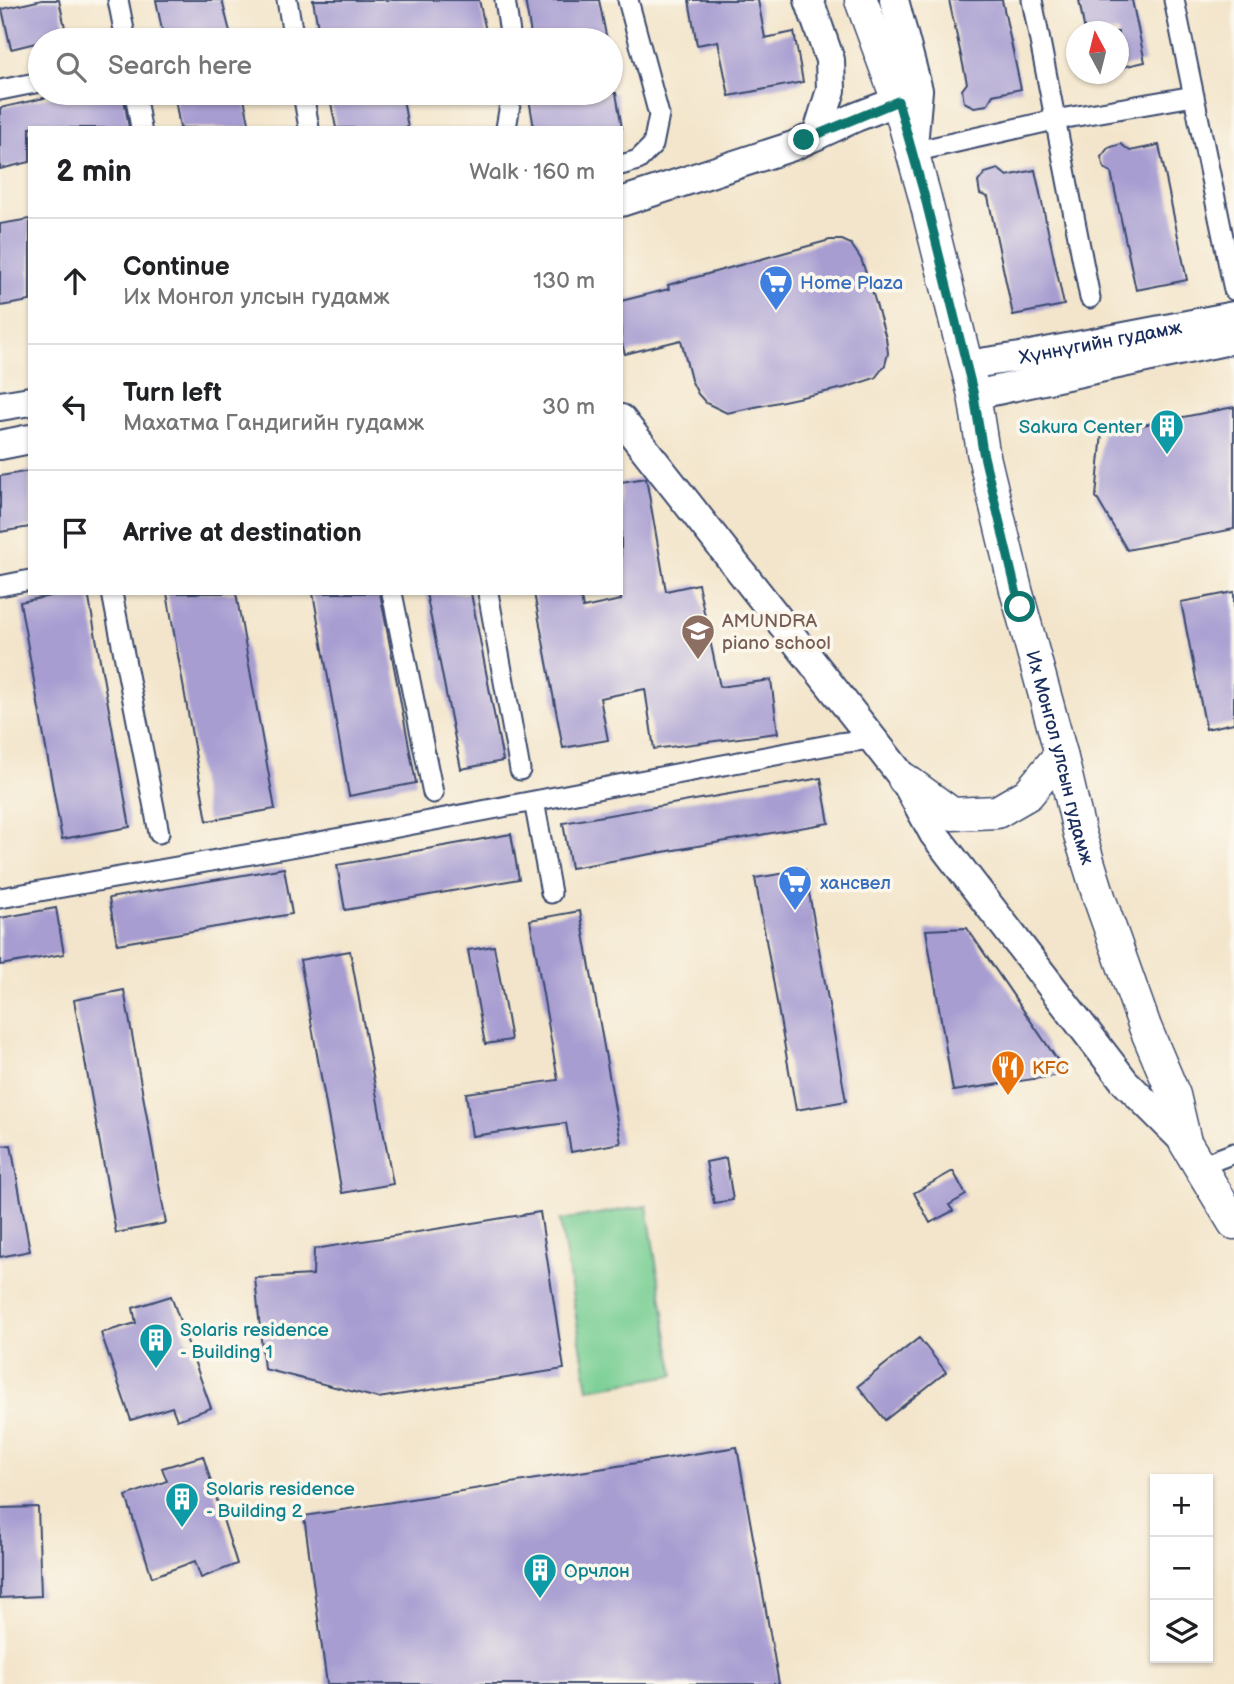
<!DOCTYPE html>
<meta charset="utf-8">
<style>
:root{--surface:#fff;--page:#f6f6f6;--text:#202124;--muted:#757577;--line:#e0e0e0}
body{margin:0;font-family:"Balsamiq Sans",sans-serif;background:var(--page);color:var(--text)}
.controls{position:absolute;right:21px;bottom:21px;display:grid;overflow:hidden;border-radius:0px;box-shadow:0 2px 5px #0004}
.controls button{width:63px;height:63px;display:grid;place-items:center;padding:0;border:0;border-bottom:2px solid var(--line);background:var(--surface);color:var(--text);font:35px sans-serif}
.compass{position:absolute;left:1066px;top:21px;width:63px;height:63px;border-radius:50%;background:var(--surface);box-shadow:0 2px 5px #0004;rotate:353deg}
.stop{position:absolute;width:21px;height:21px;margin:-16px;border:5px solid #0f766e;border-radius:50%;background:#fff}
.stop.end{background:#0f766e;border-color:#fff;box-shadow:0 2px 7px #0008}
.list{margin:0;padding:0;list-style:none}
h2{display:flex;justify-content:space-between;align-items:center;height:91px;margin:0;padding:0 28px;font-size:30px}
h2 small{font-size:23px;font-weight:400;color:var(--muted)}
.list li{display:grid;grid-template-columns:46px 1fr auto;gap:21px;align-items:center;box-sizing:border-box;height:126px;padding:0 28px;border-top:2px solid var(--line)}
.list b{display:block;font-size:26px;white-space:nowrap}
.list p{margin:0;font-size:23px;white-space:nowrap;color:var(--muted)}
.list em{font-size:23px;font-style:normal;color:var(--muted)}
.icon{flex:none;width:38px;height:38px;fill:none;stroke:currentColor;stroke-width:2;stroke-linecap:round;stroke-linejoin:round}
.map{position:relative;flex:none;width:1234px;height:1684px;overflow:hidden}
.search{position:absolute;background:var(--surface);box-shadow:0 2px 5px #0004;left:28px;top:28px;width:595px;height:77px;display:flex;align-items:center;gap:18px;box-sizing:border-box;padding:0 24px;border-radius:38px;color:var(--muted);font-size:26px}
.panel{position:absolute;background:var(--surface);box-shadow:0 2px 5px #0004;left:28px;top:126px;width:595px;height:469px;border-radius:0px}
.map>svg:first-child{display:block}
.green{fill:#76cd92;stroke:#487e78;stroke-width:2}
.building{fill:#a79dd1}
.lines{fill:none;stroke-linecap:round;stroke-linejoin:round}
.street-casing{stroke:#3b4a6e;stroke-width:23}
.secondary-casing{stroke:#3b4a6e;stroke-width:32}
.primary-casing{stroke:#3b4a6e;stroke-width:35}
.street{stroke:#fff;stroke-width:19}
.secondary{stroke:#fff;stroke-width:28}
.primary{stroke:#fff;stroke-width:32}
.route{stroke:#0f766e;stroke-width:9}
.labels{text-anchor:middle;stroke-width:7;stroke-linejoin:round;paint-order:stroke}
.shop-label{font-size:19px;fill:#366cbe;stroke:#fbf7ec;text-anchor:start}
.street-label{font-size:19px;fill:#1b2f5e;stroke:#fbf7ec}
.culture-label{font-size:19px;fill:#0d838f;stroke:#fbf7ec;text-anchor:start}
.education-label{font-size:19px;fill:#785e54;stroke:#fbf7ec;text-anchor:start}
.food-label{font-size:19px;fill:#c56008;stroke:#fbf7ec;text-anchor:start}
</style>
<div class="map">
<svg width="1234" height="1684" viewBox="0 0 1234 1684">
<rect width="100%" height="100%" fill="#fbf7ec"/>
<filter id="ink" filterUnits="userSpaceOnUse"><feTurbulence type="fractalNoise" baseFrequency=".0143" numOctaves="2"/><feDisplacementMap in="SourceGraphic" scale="14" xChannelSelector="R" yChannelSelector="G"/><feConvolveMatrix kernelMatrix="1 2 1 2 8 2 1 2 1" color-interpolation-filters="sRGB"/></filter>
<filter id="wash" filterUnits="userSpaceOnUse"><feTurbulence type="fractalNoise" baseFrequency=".00686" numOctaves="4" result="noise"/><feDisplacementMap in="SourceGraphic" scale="28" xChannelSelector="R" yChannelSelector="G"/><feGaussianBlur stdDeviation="1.57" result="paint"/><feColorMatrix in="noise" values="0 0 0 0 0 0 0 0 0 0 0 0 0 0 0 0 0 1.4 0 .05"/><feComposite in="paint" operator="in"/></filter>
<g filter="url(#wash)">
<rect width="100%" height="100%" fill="#f3e5cb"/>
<path class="green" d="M647,1206L674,1375L588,1389L560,1220Z"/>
<g id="blocks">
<path class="building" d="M42,0H59L67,37L40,40V42L11,49L2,9Z
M156,0H222L232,40H164Z
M313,0H479L488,40H320Z
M525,0H599L607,40H532Z
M689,0H758L765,38L794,32L803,82L729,96L718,41L697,45Z
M949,0H1002L1021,89L993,95L987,105L974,107L964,102L962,90L967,83Z
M1079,0H1132L1145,62L1118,68V32H1085Z
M66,93H123L129,128H30V162L0,169V108Z
M174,93H243L250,128H180Z
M329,93H402L408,128H336Z
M528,93H616L622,128H534Z
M1121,144L1130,151L1159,145L1187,280L1136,290L1111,172L1104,168L1101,157L1108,148Z
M998,169L1007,176L1035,170L1064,305L1013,315L988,197L980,194L978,182L985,173Z
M30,219V301L0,306V224Z
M830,240H842L851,244L861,259L871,287L886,338L888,353L885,365L875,378L844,388L727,413L706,403L698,394L691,380L681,340L625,354L621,340V301L669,289L668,285Z
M1234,407V529L1127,550L1096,497L1102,433Z
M30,471V527L0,532V476Z
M646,478L666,591L698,584L720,687L771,680L778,733L654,749L645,689L600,698L608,740L563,748L534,593H580L583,608L621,600V482Z
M1234,592V723L1206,729L1181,602Z
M66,593H88L130,827L62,839L20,602Z
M167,593H236L275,809L207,821Z
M313,593H380L416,783L349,796Z
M426,593H471L503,761L461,769Z
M821,778L829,823L571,868L563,823Z
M511,834L519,879L345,910L337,865Z
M284,868L292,914L117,944L109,898Z
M805,870L846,1101L796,1110L755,878Z
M56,908L64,954L0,965V918Z
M580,911L621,1143L571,1152L566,1123L472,1136L466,1093L558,1080L530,920Z
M967,928L1067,1074L953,1091L926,930Z
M494,946L511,1040L485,1044L468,950Z
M350,951L393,1184L342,1193L300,960Z
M124,990L166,1223L116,1233L74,1000Z
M11,1145L30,1251L0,1257V1146Z
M726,1158L733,1200L714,1203L706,1162Z
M953,1171L966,1195L949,1205L953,1211L930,1223L914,1193Z
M540,1212L564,1369L378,1398L264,1369L255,1278L313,1275L314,1249Z
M171,1296L211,1408L177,1420L172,1407L131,1420L101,1333L136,1323L133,1308Z
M919,1338L946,1372L885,1420L858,1386Z
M737,1447L779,1684H327L304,1516Z
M203,1456L237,1564L201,1578L195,1561L152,1577L126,1496L167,1481L162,1468Z
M38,1507L41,1596L0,1598V1508Z"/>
</g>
</g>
<g filter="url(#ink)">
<use href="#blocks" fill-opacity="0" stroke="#3b4a6e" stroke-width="2"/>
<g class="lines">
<g class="street-casing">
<path id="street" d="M118,0L126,40
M287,0L294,40
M505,0L511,40
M1032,0L1090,298
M1174,0L1234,290
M0,90L40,82
M135,93L141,128
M303,93L309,128
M506,128L512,93
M913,152L1054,120L1194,96
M621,165L638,160L653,145L659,115L628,0
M0,586L30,580
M112,593L159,833
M392,593L433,793
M488,593L520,770
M551,893L534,801L839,743L872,739
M0,898L314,843L534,801
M1200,1166L1234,1153"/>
</g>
<g class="secondary-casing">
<g id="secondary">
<path d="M809,0L830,60L831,90L817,135"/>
<path d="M894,0L918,90L913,146"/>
<path d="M621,202L793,146L856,117L898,101"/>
<path id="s1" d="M966,365L1020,357L1234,316"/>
<path d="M974,395L1234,339"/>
<path d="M0,406L30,401"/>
<path d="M621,419L904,779L934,834L1125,1082L1185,1142"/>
<path d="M0,445L30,439"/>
</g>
</g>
<g class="primary-casing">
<g id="primary">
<path id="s2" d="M861,0L898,101L924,194L974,395L983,452L1016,590L1061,754L1080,835L1100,900L1145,1027L1174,1095L1185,1142L1234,1223"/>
<path d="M904,779L952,814L997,812L1028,794L1061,754"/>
</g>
</g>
<use href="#street" class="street"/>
<use href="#secondary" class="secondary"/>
<use href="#primary" class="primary"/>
</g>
</g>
<g class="lines" filter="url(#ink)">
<path class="route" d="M804,140L898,101L924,194L974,395L983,452L1020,607"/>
</g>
<defs>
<g id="supermarket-pin" transform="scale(1.75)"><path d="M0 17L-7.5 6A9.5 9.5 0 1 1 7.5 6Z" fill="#3f7fe0" stroke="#fbf7ec"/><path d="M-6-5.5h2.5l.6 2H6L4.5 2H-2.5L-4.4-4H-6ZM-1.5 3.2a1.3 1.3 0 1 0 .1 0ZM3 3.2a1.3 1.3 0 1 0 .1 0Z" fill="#fff"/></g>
<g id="building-pin" transform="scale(1.75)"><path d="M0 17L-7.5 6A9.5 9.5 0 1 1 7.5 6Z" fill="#0f9aa8" stroke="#fbf7ec"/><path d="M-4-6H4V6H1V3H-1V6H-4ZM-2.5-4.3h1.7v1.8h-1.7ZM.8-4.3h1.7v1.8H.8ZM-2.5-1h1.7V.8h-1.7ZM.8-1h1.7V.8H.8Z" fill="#fff"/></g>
<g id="school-pin" transform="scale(1.75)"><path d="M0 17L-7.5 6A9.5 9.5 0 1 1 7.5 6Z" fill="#8d6e63" stroke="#fbf7ec"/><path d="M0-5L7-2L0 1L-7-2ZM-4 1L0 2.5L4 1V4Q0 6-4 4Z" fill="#fff"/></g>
<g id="restaurant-pin" transform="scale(1.75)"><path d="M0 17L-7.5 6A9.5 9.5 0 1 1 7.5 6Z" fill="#e8710a" stroke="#fbf7ec"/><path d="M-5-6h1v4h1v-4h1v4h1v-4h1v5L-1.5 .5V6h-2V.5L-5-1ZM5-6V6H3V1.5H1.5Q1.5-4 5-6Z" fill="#fff"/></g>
</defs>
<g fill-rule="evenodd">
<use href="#supermarket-pin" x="776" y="282"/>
<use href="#building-pin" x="1167" y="426"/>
<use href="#school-pin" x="698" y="631"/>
<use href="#supermarket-pin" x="795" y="882"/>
<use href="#restaurant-pin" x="1008" y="1067"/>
<use href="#building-pin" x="156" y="1340"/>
<use href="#building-pin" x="182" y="1499"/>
<use href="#building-pin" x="540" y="1570"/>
</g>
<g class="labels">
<g class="shop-label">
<text x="800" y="289">Home Plaza</text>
<text x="820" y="889">хансвел</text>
</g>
<g class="street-label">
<text dy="7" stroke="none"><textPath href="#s1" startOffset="136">Хүннүгийн гудамж</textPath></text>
<text dy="7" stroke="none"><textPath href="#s2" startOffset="784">Их Монгол улсын гудамж</textPath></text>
</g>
<g class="culture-label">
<text x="1142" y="433" text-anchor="end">Sakura Center</text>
<text x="180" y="1336">Solaris residence<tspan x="180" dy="22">- Building 1</tspan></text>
<text x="206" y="1495">Solaris residence<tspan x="206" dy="22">- Building 2</tspan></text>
<text x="564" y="1577">Орчлон</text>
</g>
<g class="education-label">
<text x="722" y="627">AMUNDRA<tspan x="722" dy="22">piano school</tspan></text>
</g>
<g class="food-label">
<text x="1032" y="1074">KFC</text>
</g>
</g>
</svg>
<div class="controls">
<button>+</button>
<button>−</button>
<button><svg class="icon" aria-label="layers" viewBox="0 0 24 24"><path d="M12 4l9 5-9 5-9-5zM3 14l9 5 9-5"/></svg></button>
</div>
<svg class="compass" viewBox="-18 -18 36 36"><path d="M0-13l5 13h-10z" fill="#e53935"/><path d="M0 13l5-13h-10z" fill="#757577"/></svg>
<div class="stop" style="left:1020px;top:607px"></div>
<div class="stop end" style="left:804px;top:140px"></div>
<div class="search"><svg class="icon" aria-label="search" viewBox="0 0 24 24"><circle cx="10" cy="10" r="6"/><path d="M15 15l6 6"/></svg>Search here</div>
<section class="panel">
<h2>2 min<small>Walk · 160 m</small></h2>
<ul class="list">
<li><svg class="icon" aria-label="ahead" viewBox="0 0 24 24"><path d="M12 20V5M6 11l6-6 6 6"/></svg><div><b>Continue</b><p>Их Монгол улсын гудамж</p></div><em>130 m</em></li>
<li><svg class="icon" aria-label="left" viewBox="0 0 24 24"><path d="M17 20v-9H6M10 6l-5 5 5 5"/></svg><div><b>Turn left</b><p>Махатма Гандигийн гудамж</p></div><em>30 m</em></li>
<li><svg class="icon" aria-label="arrive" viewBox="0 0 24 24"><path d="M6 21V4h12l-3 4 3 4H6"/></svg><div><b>Arrive at destination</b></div></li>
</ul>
</section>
</div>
